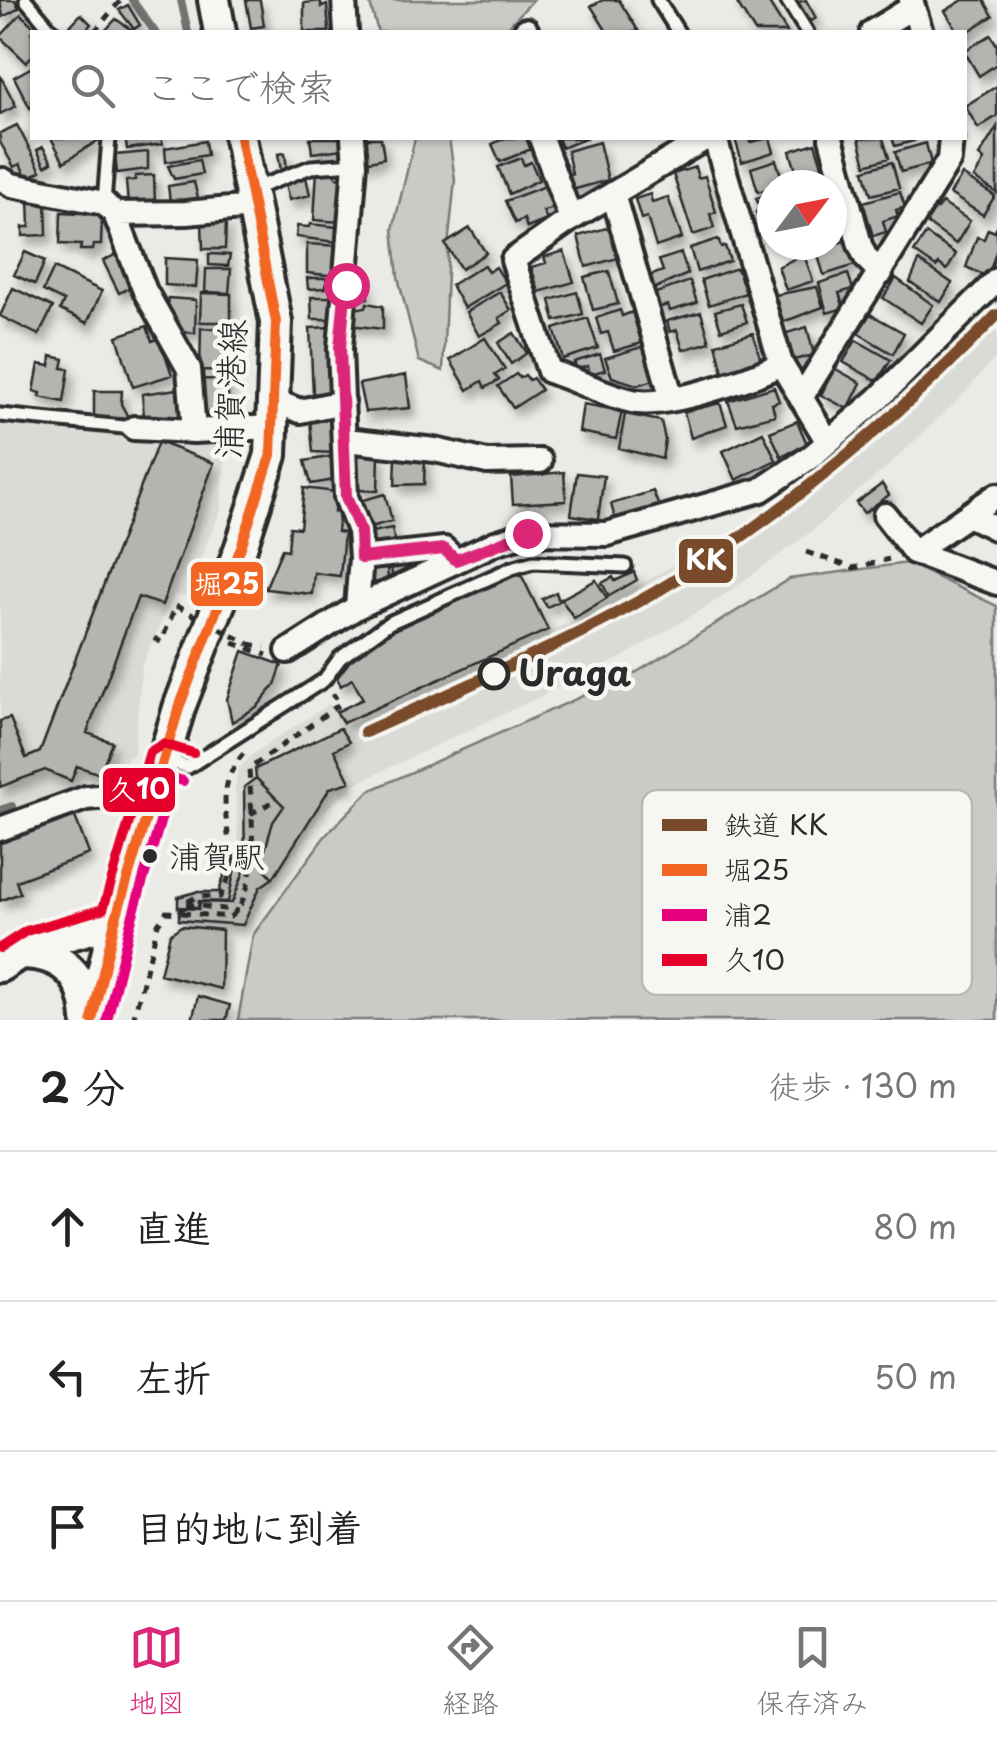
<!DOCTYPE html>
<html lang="ja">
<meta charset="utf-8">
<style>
:root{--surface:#fff;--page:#f6f6f6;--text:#222;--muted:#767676;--line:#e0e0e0;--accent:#db2777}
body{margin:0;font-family:"Playpen Sans","Klee One",sans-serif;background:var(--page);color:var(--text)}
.compass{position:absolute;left:757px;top:170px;width:90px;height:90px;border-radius:50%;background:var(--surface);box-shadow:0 2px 8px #0004;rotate:58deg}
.stop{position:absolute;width:30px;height:30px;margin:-22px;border:8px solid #db2777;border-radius:50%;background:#fff}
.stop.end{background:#db2777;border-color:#fff;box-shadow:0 2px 10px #0008}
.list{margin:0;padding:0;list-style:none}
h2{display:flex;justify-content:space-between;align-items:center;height:130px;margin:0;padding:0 40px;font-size:42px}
h2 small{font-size:32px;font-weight:400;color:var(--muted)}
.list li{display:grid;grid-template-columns:65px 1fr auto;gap:30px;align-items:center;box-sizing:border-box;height:150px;padding:0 40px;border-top:2px solid var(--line)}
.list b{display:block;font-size:38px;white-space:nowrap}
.list em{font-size:32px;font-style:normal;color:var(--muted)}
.icon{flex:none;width:55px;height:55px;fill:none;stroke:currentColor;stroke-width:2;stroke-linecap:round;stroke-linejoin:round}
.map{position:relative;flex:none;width:997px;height:1020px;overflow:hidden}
.search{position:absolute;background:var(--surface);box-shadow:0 2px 8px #0004;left:30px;right:30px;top:30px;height:110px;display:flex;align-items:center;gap:25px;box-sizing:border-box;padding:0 35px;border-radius:0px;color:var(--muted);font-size:38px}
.sheet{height:580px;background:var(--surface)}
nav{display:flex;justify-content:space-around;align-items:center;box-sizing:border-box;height:140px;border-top:2px solid var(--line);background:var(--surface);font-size:28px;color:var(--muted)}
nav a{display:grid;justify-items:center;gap:5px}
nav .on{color:var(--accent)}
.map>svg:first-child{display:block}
.built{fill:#dadad6}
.green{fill:#cacac7;stroke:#7a7a79;stroke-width:2.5}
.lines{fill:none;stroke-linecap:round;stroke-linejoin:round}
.stream{stroke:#727270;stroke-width:8}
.building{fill:#b4b4b1;stroke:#2b2b2b;stroke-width:2.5;filter:url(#shadow)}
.service-casing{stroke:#2b2b2b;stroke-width:19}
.minor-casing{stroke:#2b2b2b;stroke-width:30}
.secondary-casing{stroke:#2b2b2b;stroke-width:38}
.path{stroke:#2b2b2b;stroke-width:5;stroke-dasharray:8 8;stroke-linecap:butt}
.service{stroke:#f6f6f2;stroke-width:11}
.minor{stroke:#f6f6f2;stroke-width:22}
.secondary{stroke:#f6f6f2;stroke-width:30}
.path-bridge{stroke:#2b2b2b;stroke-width:5;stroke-dasharray:8 8;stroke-linecap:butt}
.bus-1-casing{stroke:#f6f6f2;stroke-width:18}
.bus-2-casing{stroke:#f6f6f2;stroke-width:18}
.bus-3-casing{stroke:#f6f6f2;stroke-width:18}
.bus-1{stroke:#f26522;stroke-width:10}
.bus-2{stroke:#e5007d;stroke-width:10}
.bus-3{stroke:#e4002b;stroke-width:10}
.rail-1-casing{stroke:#f6f6f2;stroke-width:20}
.rail-1{stroke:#7a4b2a;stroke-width:12}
.route{stroke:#db2777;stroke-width:12}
.stop-dot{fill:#f6f6f2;stroke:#2b2b2b;stroke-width:5}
.bus-dot{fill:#2b2b2b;stroke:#f6f6f2;stroke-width:4}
.labels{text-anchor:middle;stroke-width:9;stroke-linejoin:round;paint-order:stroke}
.bus-label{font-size:32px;fill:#2b2b2b;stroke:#f6f6f2;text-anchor:start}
.street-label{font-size:35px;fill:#2b2b2b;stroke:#f6f6f2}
.stop-label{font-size:35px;font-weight:bold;fill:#2b2b2b;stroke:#f6f6f2;text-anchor:start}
.key{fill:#f6f6f2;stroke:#b9b9b6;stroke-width:2.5}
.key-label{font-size:28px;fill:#2b2b2b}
.line-badge{stroke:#f6f6f2;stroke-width:4}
.badge-label{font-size:28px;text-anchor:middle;font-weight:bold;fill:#fff}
</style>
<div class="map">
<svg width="997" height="1020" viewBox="0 0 997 1020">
<defs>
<filter id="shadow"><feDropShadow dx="5" dy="8" stdDeviation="5" flood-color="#0004"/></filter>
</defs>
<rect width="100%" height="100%" fill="#eaeae6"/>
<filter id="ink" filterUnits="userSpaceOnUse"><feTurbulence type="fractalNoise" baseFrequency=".01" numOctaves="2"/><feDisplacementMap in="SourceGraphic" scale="20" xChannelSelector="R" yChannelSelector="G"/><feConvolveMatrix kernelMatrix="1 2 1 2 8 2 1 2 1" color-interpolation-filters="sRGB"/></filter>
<g filter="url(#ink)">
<path class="built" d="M997,300V356L961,397L888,466L808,534L716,601L621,658L357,783L321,814L246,928L179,920V908L199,909L200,902H230L240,869L235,789L238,769L253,754L329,704L345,727L424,691L599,608L727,534L783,496L856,435L933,365Z
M0,426L227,437L221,510L184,597L174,594L142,665L134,753L124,762V785L0,818Z"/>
<path class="green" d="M369,0H533L503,32H378Z
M415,138H449L455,180L448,247L443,371L419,361L398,277L393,229Z
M907,563L997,606V1020H238L253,935L325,836L369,791L637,672L789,579Z"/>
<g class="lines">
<path class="stream" d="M132,0L155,32
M181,0L188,32
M0,810L12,806"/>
</g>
<path class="building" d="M0,0H15L19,8L3,17Z
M246,0H260L264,26L251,28Z
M603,0H619L639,32H607L591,6Z
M735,0H767L787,32H755Z
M806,0L816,18L810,22L798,2Z
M963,0H984L993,16L964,34L958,32L945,11Z
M321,1V7L327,5L329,32H304V3Z
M128,5L140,25L134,29L119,10Z
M21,14L39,32H32V56L26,62L0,37Z
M81,14L91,24L84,32H77L70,26Z
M116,19L134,32H104Z
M991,35L997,45V64L979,76L964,51Z
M32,67V107L30,108L14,77Z
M0,75L16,106L0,114Z
M997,86V116L978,128L965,106Z
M17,125L41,171L27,178L20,164L14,167L0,142V133Z
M997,127V193L974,178L984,160L979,156Z
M51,138H102L64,162Z
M125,138H161L163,144L127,149Z
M310,138H341L343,149L312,153Z
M360,138H381L384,158L365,162Z
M505,138H526L531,149L500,162L492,144Z
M558,138H587L562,148Z
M748,138L750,142L770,138L774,152L742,162L735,139Z
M859,138H883L889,158L866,165Z
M892,138H913L914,141L895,146Z
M205,141L207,155L166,162L165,148Z
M599,142L608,180L572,190L566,175L572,174L567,151Z
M815,143L823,169L798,177L790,151Z
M926,143L931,164L901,172L895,152Z
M43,147L52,162L45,166L37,150Z
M148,152V169L117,173L115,155Z
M285,153L287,169L281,171L278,154Z
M521,158L524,165L531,162L539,180L509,194L498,167Z
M199,160L202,174L174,179L168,166Z
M776,160L784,184L758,192L751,168Z
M892,162L899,188L871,195L864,170Z
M695,167L698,178L705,176L716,212L710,214L714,228L693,235L673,174Z
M317,170H336V177L342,179L341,222L314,220Z
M154,175L155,204L128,205L126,181L135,180V176Z
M962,175L995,196L983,215L950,194Z
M306,177L310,195L289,200L284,181Z
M194,182L198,198L170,202L168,186Z
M545,186L555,208L543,211L547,220L527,228L524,219L515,223L505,201Z
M900,192L905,207L896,210L898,216L883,221L886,232L873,236L863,202Z
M772,193V217L759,221L756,212L761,211L756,198Z
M650,194L652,202L668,197L682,238L656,247L647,217L641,219L635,199Z
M29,197H46L47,235L23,236V227H30Z
M942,203L970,221L956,244L925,222L934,207L937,209Z
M61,212L102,214L101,245H94L93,250H80L81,245L60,244Z
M841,216L846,234L832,238V219Z
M202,221H226L225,249H203Z
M310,224L346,228L345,243L296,237L297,226L309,227Z
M997,226V249L988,277L966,267L977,237L984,239L988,229L995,232Z
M610,227L618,258L586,267L578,236Z
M470,228L486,253L461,269L445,244Z
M926,234L956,254L947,270L939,264L936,267L914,252Z
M718,239L721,247L725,246L730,261L697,272L690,248Z
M848,240L855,265L824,275L816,249Z
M307,244L341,246L338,276L307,273Z
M564,251L574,282L539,292L531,267L546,263L544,257Z
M25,252L45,261L35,284L14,275Z
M121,252L137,284L119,293L103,261Z
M681,253L688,274L653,289L649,276L663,271L659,260Z
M209,254L230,255L228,266L209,265Z
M804,254L813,281L786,290L778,267Z
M165,258L198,260L196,287L165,285Z
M919,261L952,283L941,302L910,282Z
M484,265L488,272L496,267L506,283L464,308L451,285Z
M54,268L102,291L87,323L60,310L64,301L43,291Z
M737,268L746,293L709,305L701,280Z
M206,269H231L229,293L205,292Z
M609,271L618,304L593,310L584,277Z
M364,272L368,298L356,300L352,274Z
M848,274L853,289L839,293L844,308L827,313L819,283Z
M307,278H327L326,288L308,289Z
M896,278L933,305L921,323L883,298Z
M690,281L697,303L670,311L668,305L657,308L653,294Z
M817,287L823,307L783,322L775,295Z
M13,288L53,307L39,335L0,316Z
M500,292L511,310L499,318L502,323L479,336L466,312Z
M577,292L583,314L555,321L550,300Z
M201,293L231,294V322H200Z
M311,297H334V319H312Z
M168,298L196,300L195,333L179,332L178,324H173L174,315L167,313Z
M367,303L383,306V329L350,325L352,309L366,307Z
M741,304L747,322L721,330L715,311Z
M620,310L622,316L632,312L642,343L614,351L608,332L601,334L596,318Z
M701,312L710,342L683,350L677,330L670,332L667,321Z
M870,314L904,333L893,354L858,333Z
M588,318L598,348L563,359L554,329Z
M147,326L152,341L160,338L172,375L133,387L117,336Z
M332,327L333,393L313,394L310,328Z
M807,327L814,355L790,361L783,334Z
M201,328L230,329L229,371L200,370Z
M514,333L527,353L511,364L498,343Z
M753,333L761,361L723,372L716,344Z
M485,338L505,369L495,375L499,380L485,388L482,381L468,390L450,360Z
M856,340L891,360L877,381L843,362Z
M645,346L655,380L637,385L612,377L605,358Z
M600,354L605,370L590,374L588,366L577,369L574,362Z
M51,356L64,359L62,368L69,369L64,402L40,397L41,393L34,391L39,364L50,366Z
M834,368L861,383L848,409L821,395Z
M516,374L520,378L525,375L529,380L533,378L541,390L513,408L498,386Z
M406,375L410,408L365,412L359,384Z
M201,379L228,380V416L201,415Z
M774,387L779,401L772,404L775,415L737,425L728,401Z
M177,389L180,416L156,420L155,415L144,417L142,394Z
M94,391H122L121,404L130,421L94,419Z
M720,403L727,425L691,438L684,412Z
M583,404L622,411L616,439L579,432Z
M324,414H334V453L313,452L310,420L323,419Z
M625,414L661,421L665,440L662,459L619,448Z
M797,421L807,444L781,456L770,432Z
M763,432L776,460L736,480L723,451Z
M158,442L214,463L162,605L138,597L87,733L112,742L100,774L77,766L71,781L45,770L0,787V721L10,718L26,758L40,752Z
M357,453L379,454L378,491L356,490Z
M335,456L340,479L311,484L305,461Z
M396,457L425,458L424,484L395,485Z
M564,472L566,501L513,504L511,477Z
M577,473L604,476L598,519L571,515Z
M882,484L889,495L864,513L856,503Z
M304,488L336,492L334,512H339L337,532L344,533L340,576L314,573L312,594L265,589L282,549L288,550L290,527L300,528Z
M653,491L659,507L616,522L611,504Z
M385,494L392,521L367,528L359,501Z
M392,528L396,548L370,552L367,533Z
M390,559L437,560L398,576H392Z
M367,563H387L388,581L368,583Z
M520,572L548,630L343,723L336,712L363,699L352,679L341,686L337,678L352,658L361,653L357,647Z
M634,572L637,580L609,596L602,583L613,577L615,581Z
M596,580L607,598L574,618L561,599Z
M556,592L559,601L547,607L542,599Z
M243,651L282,665L275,685L258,706L232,722L227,699Z
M340,728L349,742L334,750L350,782L330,788L273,878L261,864L273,822L284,806L256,778L255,769Z
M256,778L284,806L273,822L261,864L273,878L260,887L243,925L179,920V908L199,909L200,902L232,903L245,869L244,787Z
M74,814L89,854L16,881L20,893L0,901V840Z
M226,847H233L235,868L228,902L199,901L198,908L178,907V897L196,892H219L227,866Z
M181,926L222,930L221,989L160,974L170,934Z
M198,996L230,1005L226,1020H192Z"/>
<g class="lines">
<g class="service-casing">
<path id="service" d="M26,0L53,32
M658,0L678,32
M787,0L807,32
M254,189L311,167L355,164
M104,203L109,138
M0,415L134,428
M166,760L188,767L324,680L340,658L389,623L512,568L533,562L625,566"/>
</g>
<g class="minor-casing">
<path id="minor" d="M344,0L346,32
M911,0L921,32
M526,30L527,32
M872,32L913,7
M353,138L355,164L340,348L346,497L359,531L361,558L357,607
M541,138L571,219
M706,138L571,219L513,260L549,371C574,379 614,399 638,402C670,406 751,379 781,364
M715,138L781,364L828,442
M831,138L860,245L866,258L881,273
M3,180L12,185L104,203L115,214L186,213L253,207
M613,194L672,399
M115,214L145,291L189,369L194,431
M801,398L949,160L951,138
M274,401L300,411L343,402
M134,428L194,431L273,427
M346,440L435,450L487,462L540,461
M885,515L914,552L997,583
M968,515L997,529
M914,552L997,495
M361,558L444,549L456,561
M288,651L357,607L495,543L527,533L607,534L761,490L812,456L878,399L997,280
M0,829L86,798L153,792"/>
</g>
<g class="secondary-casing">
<path id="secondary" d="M214,0L220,32
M19,953C63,953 86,975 88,1020
M0,966L32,945L115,921
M92,1020L115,921L180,705L241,547L271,455L276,322L240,138"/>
</g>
<path class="path" d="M94,32L121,0
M806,552L854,568L889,559
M154,638L161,642L176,606
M233,643L267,655
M249,644L265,647
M250,814L278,799
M186,904L238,911
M182,913L230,917C262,893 251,807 249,769L340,704L333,694
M133,1020L158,924L166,912L182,913L183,904L198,896L220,897C223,890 228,882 229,875C235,828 208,792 245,752"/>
<use href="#service" class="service"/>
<use href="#minor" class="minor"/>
<use href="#secondary" class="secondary"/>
<path class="path-bridge" d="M176,606L249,644"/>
<g class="bus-1-casing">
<path id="bus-1" d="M92,1020L115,921L180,705L241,547L271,455L276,322L240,138"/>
</g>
<g class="bus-2-casing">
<path id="bus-2" d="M107,1020L130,925L173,778L183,781"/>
</g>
<g class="bus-3-casing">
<path id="bus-3" d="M0,948L26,931L103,909L150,752L163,744L193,753"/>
</g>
<use href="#bus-1" class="bus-1"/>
<use href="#bus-2" class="bus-2"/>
<use href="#bus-3" class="bus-3"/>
<g class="rail-1-casing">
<path id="rail-1" d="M365,732C462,688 561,646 654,593C782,518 894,421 997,315"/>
</g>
<use href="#rail-1" class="rail-1"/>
</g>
</g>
<g class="lines" filter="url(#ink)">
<path class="route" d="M346,285L340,348L346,497L360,530L361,558L444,549L456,560L527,533"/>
</g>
<circle class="stop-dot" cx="494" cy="674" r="14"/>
<circle class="bus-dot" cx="150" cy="856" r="9"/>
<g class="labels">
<g class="bus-label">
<text x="169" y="868">浦賀駅</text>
</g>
<g class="street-label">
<text transform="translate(231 389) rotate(-88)" y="12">浦賀港線</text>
</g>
<g class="stop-label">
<text x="518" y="686">Uraga</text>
</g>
</g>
<rect x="642" y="790" width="330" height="205" rx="15" class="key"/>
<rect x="662" y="819" width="45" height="12" fill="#7a4b2a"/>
<rect x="662" y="864" width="45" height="12" fill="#f26522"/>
<rect x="662" y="909" width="45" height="12" fill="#e5007d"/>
<rect x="662" y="954" width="45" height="12" fill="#e4002b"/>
<g class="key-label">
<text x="724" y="835">鉄道 KK</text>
<text x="724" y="880">堀25</text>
<text x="724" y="925">浦2</text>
<text x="724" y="970">久10</text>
</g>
<g class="line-badge">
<rect x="677" y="537" width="58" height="48" rx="10" fill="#7a4b2a"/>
<rect x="189" y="560" width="76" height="48" rx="10" fill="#f26522"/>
<rect x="101" y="766" width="76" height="48" rx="10" fill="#e4002b"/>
</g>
<g class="badge-label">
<text x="706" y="570">KK</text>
<text x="227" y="594">堀25</text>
<text x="139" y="799">久10</text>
</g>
</svg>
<svg class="compass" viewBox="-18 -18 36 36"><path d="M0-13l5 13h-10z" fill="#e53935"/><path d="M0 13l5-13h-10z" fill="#767676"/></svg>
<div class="stop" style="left:346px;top:285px"></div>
<div class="stop end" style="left:527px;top:533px"></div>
<div class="search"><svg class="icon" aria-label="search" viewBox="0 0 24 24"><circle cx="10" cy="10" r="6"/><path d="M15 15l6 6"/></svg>ここで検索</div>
</div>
<section class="sheet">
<h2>2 分<small>徒歩 · 130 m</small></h2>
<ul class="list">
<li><svg class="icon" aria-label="ahead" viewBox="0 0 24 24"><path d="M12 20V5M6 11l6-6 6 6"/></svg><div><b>直進</b></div><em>80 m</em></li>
<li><svg class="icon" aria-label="left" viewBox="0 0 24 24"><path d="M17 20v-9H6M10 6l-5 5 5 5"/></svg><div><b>左折</b></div><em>50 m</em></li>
<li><svg class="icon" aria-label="arrive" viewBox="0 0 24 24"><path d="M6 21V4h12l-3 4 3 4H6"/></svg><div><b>目的地に到着</b></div></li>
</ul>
</section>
<nav>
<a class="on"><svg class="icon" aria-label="map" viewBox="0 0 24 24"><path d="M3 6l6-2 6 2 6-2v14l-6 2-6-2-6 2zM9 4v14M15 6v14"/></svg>地図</a>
<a><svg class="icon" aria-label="directions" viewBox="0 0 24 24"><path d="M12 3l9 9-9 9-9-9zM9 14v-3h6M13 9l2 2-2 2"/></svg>経路</a>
<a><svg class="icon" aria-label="saved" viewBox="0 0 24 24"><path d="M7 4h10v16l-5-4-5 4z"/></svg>保存済み</a>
</nav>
